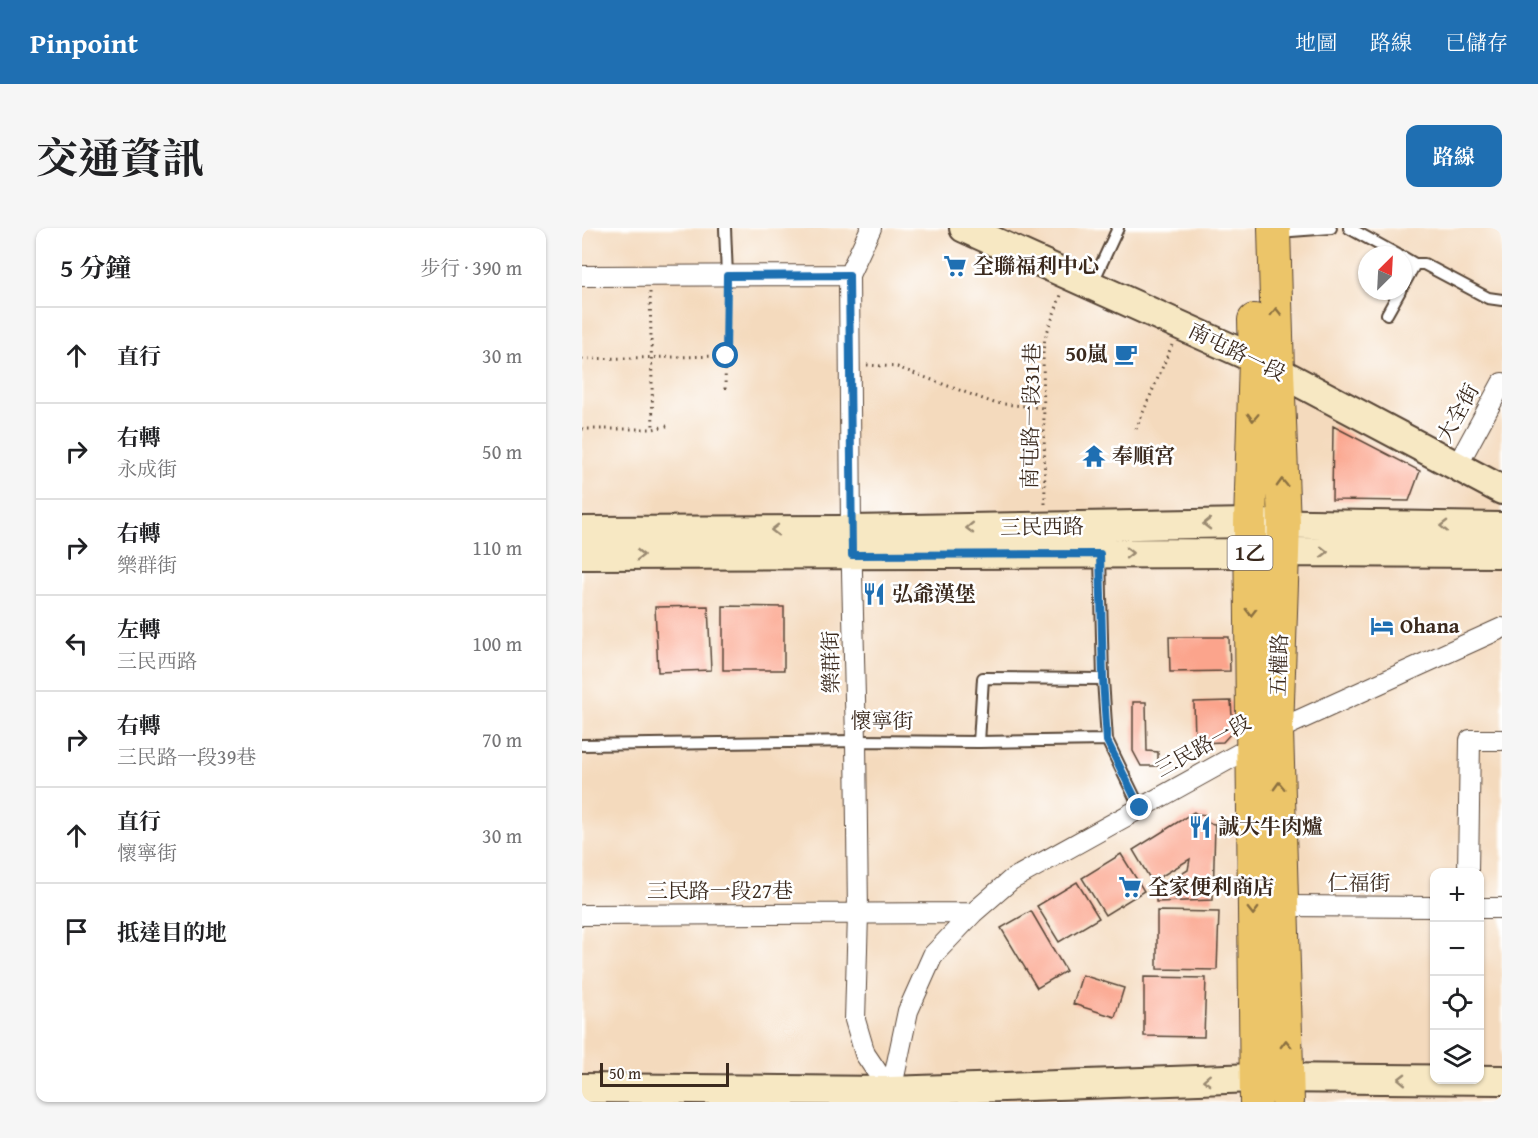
<!DOCTYPE html>
<html lang="zh-TW">
<meta charset="utf-8">
<style>
:root{--surface:#fff;--page:#f6f6f6;--text:#202124;--muted:#757577;--line:#e0e0e0;--accent:#1f6fb2}
body{margin:0;font-family:"Gentium Book Plus","Noto Serif TC",serif;background:var(--page);color:var(--text)}
.controls{position:absolute;right:18px;bottom:18px;display:grid;overflow:hidden;border-radius:12px;box-shadow:0 2px 4px #0004}
.controls button{width:54px;height:54px;display:grid;place-items:center;padding:0;border:0;border-bottom:2px solid var(--line);background:var(--surface);color:var(--text);font:30px sans-serif}
.compass{position:absolute;left:776px;top:18px;width:54px;height:54px;border-radius:50%;background:var(--surface);box-shadow:0 2px 4px #0004;rotate:24deg}
.scale{position:absolute;left:18px;bottom:15px;width:129px;box-sizing:border-box;padding-left:6px;border:3px solid #3b2a1e;border-top:0;font-size:16px;line-height:21px;white-space:nowrap;color:#3b2a1e;-webkit-text-stroke:4px #fff;paint-order:stroke}
.stop{position:absolute;width:18px;height:18px;margin:-14px;border:4px solid #1f6fb2;border-radius:50%;background:#fff}
.stop.end{background:#1f6fb2;border-color:#fff;box-shadow:0 2px 6px #0008}
.list{margin:0;padding:0;list-style:none}
h2{display:flex;justify-content:space-between;align-items:center;height:78px;margin:0;padding:0 24px;font-size:26px}
h2 small{font-size:20px;font-weight:400;color:var(--muted)}
.list li{display:grid;grid-template-columns:39px 1fr auto;gap:18px;align-items:center;box-sizing:border-box;height:96px;padding:0 24px;border-top:2px solid var(--line)}
.list b{display:block;font-size:22px;white-space:nowrap}
.list p{margin:0;font-size:20px;white-space:nowrap;color:var(--muted)}
.list em{font-size:20px;font-style:normal;color:var(--muted)}
.icon{flex:none;width:33px;height:33px;fill:none;stroke:currentColor;stroke-width:2;stroke-linecap:round;stroke-linejoin:round}
.map{position:relative;flex:none;width:920px;height:874px;overflow:hidden;border-radius:12px}
header{display:flex;align-items:center;gap:36px;box-sizing:border-box;height:84px;padding:0 30px;background:var(--accent);color:#fff}
header strong{font-size:28px}
nav{display:flex;gap:33px;margin-inline-start:auto;font-size:21px}
.intro{display:flex;align-items:center;justify-content:space-between;box-sizing:border-box;height:144px;padding:0 36px}
h1{margin:0;font-size:42px}
.button{padding:15px 27px;border-radius:12px;background:var(--accent);color:#fff;font-size:21px;font-weight:700}
main{display:flex;gap:36px;padding:0 36px}
aside{flex:1;background:var(--surface);border-radius:12px;box-shadow:0 2px 4px #0004}
.map>svg:first-child{display:block}
.building{fill:#fba48c}
.lines{fill:none;stroke-linecap:round;stroke-linejoin:round}
.lane-casing{stroke:#574436;stroke-width:14}
.street-casing{stroke:#574436;stroke-width:22}
.secondary-casing{stroke:#574436;stroke-width:32}
.primary-casing{stroke:#574436;stroke-width:34}
.path{stroke:#574436;stroke-width:3;stroke-dasharray:1.5 4.5;stroke-linecap:butt}
.lane{stroke:#fff;stroke-width:10}
.street{stroke:#fff;stroke-width:20}
.secondary{stroke:#f7e8c3;stroke-width:28}
.primary{stroke:#ecc569;stroke-width:32}
.oneway{stroke:#8b7040}
.oneway2{stroke:#998970}
.route{stroke:#1f6fb2;stroke-width:8}
.labels{text-anchor:middle;stroke-width:5;stroke-linejoin:round;paint-order:stroke}
.shield{fill:#fff;stroke:#766a62;stroke-width:1.5}
.shield-label{font-size:20px;font-weight:bold;fill:#3b2a1e}
.poi-label{font-size:21px;font-weight:bold;fill:#3b2a1e;stroke:#fff;text-anchor:start}
.street-label{font-size:21px;fill:#3b2a1e;stroke:#fff}
</style>
<header>
<strong>Pinpoint</strong>
<nav><a>地圖</a><a>路線</a><a>已儲存</a></nav>
</header>
<div class="intro"><h1>交通資訊</h1><a class="button">路線</a></div>
<main>
<aside>
<h2>5 分鐘<small>步行 · 390 m</small></h2>
<ul class="list">
<li><svg class="icon" aria-label="ahead" viewBox="0 0 24 24"><path d="M12 20V5M6 11l6-6 6 6"/></svg><div><b>直行</b></div><em>30 m</em></li>
<li><svg class="icon" aria-label="right" viewBox="0 0 24 24"><path d="M7 20v-9h11M14 6l5 5-5 5"/></svg><div><b>右轉</b><p>永成街</p></div><em>50 m</em></li>
<li><svg class="icon" aria-label="right" viewBox="0 0 24 24"><path d="M7 20v-9h11M14 6l5 5-5 5"/></svg><div><b>右轉</b><p>樂群街</p></div><em>110 m</em></li>
<li><svg class="icon" aria-label="left" viewBox="0 0 24 24"><path d="M17 20v-9H6M10 6l-5 5 5 5"/></svg><div><b>左轉</b><p>三民西路</p></div><em>100 m</em></li>
<li><svg class="icon" aria-label="right" viewBox="0 0 24 24"><path d="M7 20v-9h11M14 6l5 5-5 5"/></svg><div><b>右轉</b><p>三民路一段39巷</p></div><em>70 m</em></li>
<li><svg class="icon" aria-label="ahead" viewBox="0 0 24 24"><path d="M12 20V5M6 11l6-6 6 6"/></svg><div><b>直行</b><p>懷寧街</p></div><em>30 m</em></li>
<li><svg class="icon" aria-label="arrive" viewBox="0 0 24 24"><path d="M6 21V4h12l-3 4 3 4H6"/></svg><div><b>抵達目的地</b></div></li>
</ul>
</aside>
<div class="map">
<svg width="920" height="874" viewBox="0 0 920 874">
<rect width="100%" height="100%" fill="#fff"/>
<filter id="ink" filterUnits="userSpaceOnUse"><feTurbulence type="fractalNoise" baseFrequency=".0167" numOctaves="2"/><feDisplacementMap in="SourceGraphic" scale="12" xChannelSelector="R" yChannelSelector="G"/><feConvolveMatrix kernelMatrix="1 2 1 2 8 2 1 2 1" color-interpolation-filters="sRGB"/></filter>
<filter id="wash" filterUnits="userSpaceOnUse"><feTurbulence type="fractalNoise" baseFrequency=".008" numOctaves="4" result="noise"/><feDisplacementMap in="SourceGraphic" scale="24" xChannelSelector="R" yChannelSelector="G"/><feGaussianBlur stdDeviation="1.35" result="paint"/><feColorMatrix in="noise" values="0 0 0 0 0 0 0 0 0 0 0 0 0 0 0 0 0 1.4 0 .05"/><feComposite in="paint" operator="in"/></filter>
<g filter="url(#wash)">
<rect width="100%" height="100%" fill="#f4dabd"/>
<g id="blocks">
<path class="building" d="M751,198L838,243L827,273L750,272Z
M126,378L129,442L76,444L73,379Z
M141,378L202,379V442H141Z
M587,409H647L648,443L588,444Z
M649,473L651,503L641,514L617,515L613,511L612,474Z
M551,474H564L565,523L576,524V538H559L551,523Z
M612,584L615,586L625,587L626,595L633,596L631,672L574,674V661L606,642L608,631L570,654L551,622Z
M539,626L562,663L523,687L500,650Z
M495,654L517,690L477,714L455,678Z
M449,683L484,743L455,760L419,700Z
M575,683L637,684L635,742L575,741Z
M500,747L542,760L533,789L491,776Z
M562,749L624,750L622,809L562,808Z"/>
</g>
</g>
<g filter="url(#ink)">
<use href="#blocks" fill-opacity="0" stroke="#574436" stroke-width="1.5"/>
<g class="lines">
<g class="lane-casing">
<path id="lane" d="M143,0L145,48
M767,0L816,27
M696,4L749,0
M821,29L833,36H842L906,70L920,72
M510,56L536,0
M821,58L833,36
M805,86L818,63
M518,327L521,451L525,512L558,580
M397,514L401,450L521,451
M0,517L274,513L397,514L525,512"/>
</g>
<g class="street-casing">
<path id="street" d="M289,0L267,47L269,302L274,513L276,686L273,792L283,826L308,863
M0,48L267,47
M875,238L920,155
M886,644L888,512H920
M701,678L852,679
M897,680H920
M0,687L391,685
M308,868L326,783L351,727L391,685L429,652L669,519L695,502L920,400"/>
</g>
<g class="secondary-casing">
<path id="secondary" d="M382,0L673,131L920,262
M0,303L269,302L668,295L920,299
M0,327L668,325L701,324L920,325
M0,860L308,863L673,850L920,852"/>
</g>
<g class="primary-casing">
<path id="primary" d="M692,0L696,143L702,296L695,502L706,874
M672,92L673,131L668,295L674,874"/>
</g>
<path class="path" d="M68,64L71,201
M0,131L143,128
M285,137L315,139L412,175L462,180
M143,161L145,64
M0,201H71L89,197
M554,201L590,117
M463,276L461,123L463,110L479,67"/>
<use href="#lane" class="lane"/>
<use href="#street" class="street"/>
<use href="#secondary" class="secondary"/>
<use href="#primary" class="primary"/>
</g>
<defs><path id="oneway-chevron" d="M-2-3.5L2.5 0L-2 3.5" fill="none" stroke-width="1.6" stroke-linecap="round" stroke-linejoin="round" transform="scale(1.5)"/></defs>
<g class="oneway">
<use href="#oneway-chevron" transform="translate(694 84) rotate(-91)"/>
<use href="#oneway-chevron" transform="translate(671 189) rotate(92)"/>
<use href="#oneway-chevron" transform="translate(700 255) rotate(-92)"/>
<use href="#oneway-chevron" transform="translate(669 384) rotate(90)"/>
<use href="#oneway-chevron" transform="translate(697 558) rotate(-92)"/>
<use href="#oneway-chevron" transform="translate(671 683) rotate(89)"/>
<use href="#oneway-chevron" transform="translate(704 816) rotate(-91)"/>
</g>
<g class="oneway2">
<use href="#oneway-chevron" transform="translate(625 296) rotate(179)"/>
<use href="#oneway-chevron" transform="translate(862 298) rotate(-179)"/>
<use href="#oneway-chevron" transform="translate(388 300) rotate(179)"/>
<use href="#oneway-chevron" transform="translate(193 302) rotate(180)"/>
<use href="#oneway-chevron" transform="translate(742 324)"/>
<use href="#oneway-chevron" transform="translate(547 325)"/>
<use href="#oneway-chevron" transform="translate(58 327)"/>
<use href="#oneway-chevron" transform="translate(820 851) rotate(-179)"/>
<use href="#oneway-chevron" transform="translate(625 852) rotate(178)"/>
</g>
</g>
<g class="lines" filter="url(#ink)">
<path class="route" d="M144,128L145,48L267,47L270,327L518,326L521,451L525,513L558,580"/>
</g>
<defs>
<g id="supermarket-bare" transform="scale(1.8)"><path d="M-6-5.5h2.5l.6 2H6L4.5 2H-2.5L-4.4-4H-6ZM-1.5 3.2a1.3 1.3 0 1 0 .1 0ZM3 3.2a1.3 1.3 0 1 0 .1 0Z" fill="#1f6fb2" stroke="#fff" stroke-width="2.5" paint-order="stroke"/></g>
<g id="cafe-bare" transform="scale(1.8)"><path d="M-5.5-4.5H6V0H3Q3 3.5 0 3.5H-2.5Q-5.5 3.5-5.5 0ZM3-3.2v2h1.7v-2ZM-6 4.5H4V6H-6Z" fill="#1f6fb2" stroke="#fff" stroke-width="2.5" paint-order="stroke"/></g>
<g id="temple-bare" transform="scale(1.8)"><path d="M0-6L5-2H3V0L6.5 2.5H4V6H1.5V3h-3V6H-4V2.5H-6.5L-3 0V-2H-5Z" fill="#1f6fb2" stroke="#fff" stroke-width="2.5" paint-order="stroke"/></g>
<g id="restaurant-bare" transform="scale(1.8)"><path d="M-5-6h1v4h1v-4h1v4h1v-4h1v5L-1.5 .5V6h-2V.5L-5-1ZM5-6V6H3V1.5H1.5Q1.5-4 5-6Z" fill="#1f6fb2" stroke="#fff" stroke-width="2.5" paint-order="stroke"/></g>
<g id="hotel-bare" transform="scale(1.8)"><path d="M-6-4.5h1.5V1H6V5H4.5V3h-9V5H-6ZM-4 0a1.8 1.8 0 1 1 3.6 0ZM.5 0V-2.5h3Q6-2.5 6 0Z" fill="#1f6fb2" stroke="#fff" stroke-width="2.5" paint-order="stroke"/></g>
</defs>
<g fill-rule="evenodd">
<use href="#supermarket-bare" x="373" y="38"/>
<use href="#cafe-bare" x="544" y="126"/>
<use href="#temple-bare" x="512" y="228"/>
<use href="#restaurant-bare" x="292" y="366"/>
<use href="#hotel-bare" x="800" y="398"/>
<use href="#restaurant-bare" x="618" y="599"/>
<use href="#supermarket-bare" x="548" y="659"/>
</g>
<g class="labels">
<rect class="shield" x="645.5" y="308" width="45" height="34" rx="4.5"/>
<g class="shield-label">
<text x="668" y="332">1乙</text>
</g>
<g class="poi-label">
<text x="391" y="45">全聯福利中心</text>
<text x="526" y="133" text-anchor="end">50嵐</text>
<text x="530" y="235">奉順宮</text>
<text x="310" y="373">弘爺漢堡</text>
<text x="818" y="405">Ohana</text>
<text x="636" y="606">誠大牛肉爐</text>
<text x="566" y="666">全家便利商店</text>
</g>
<g class="street-label">
<text transform="translate(655 124) rotate(26)" y="7">南屯路一段</text>
<text transform="translate(876 185) rotate(-61)" y="7">大全街</text>
<text transform="translate(449 188) rotate(-89)" y="7">南屯路一段31巷</text>
<text transform="translate(460 299) rotate(-1)" y="7">三民西路</text>
<text transform="translate(249 434) rotate(-91)" y="7">樂群街</text>
<text transform="translate(697 437) rotate(-88)" y="7">五權路</text>
<text x="300" y="500">懷寧街</text>
<text transform="translate(621 518) rotate(-29)" y="7">三民路一段</text>
<text x="777" y="662">仁福街</text>
<text x="138" y="670">三民路一段27巷</text>
</g>
</g>
</svg>
<div class="controls">
<button>+</button>
<button>−</button>
<button><svg class="icon" aria-label="locate" viewBox="0 0 24 24"><circle cx="12" cy="12" r="6"/><path d="M12 2v4M12 18v4M2 12h4M18 12h4"/></svg></button>
<button><svg class="icon" aria-label="layers" viewBox="0 0 24 24"><path d="M12 4l9 5-9 5-9-5zM3 14l9 5 9-5"/></svg></button>
</div>
<svg class="compass" viewBox="-18 -18 36 36"><path d="M0-13l5 13h-10z" fill="#e53935"/><path d="M0 13l5-13h-10z" fill="#757577"/></svg>
<div class="scale">50 m</div>
<div class="stop" style="left:144px;top:128px"></div>
<div class="stop end" style="left:558px;top:580px"></div>
</div>
</main>
